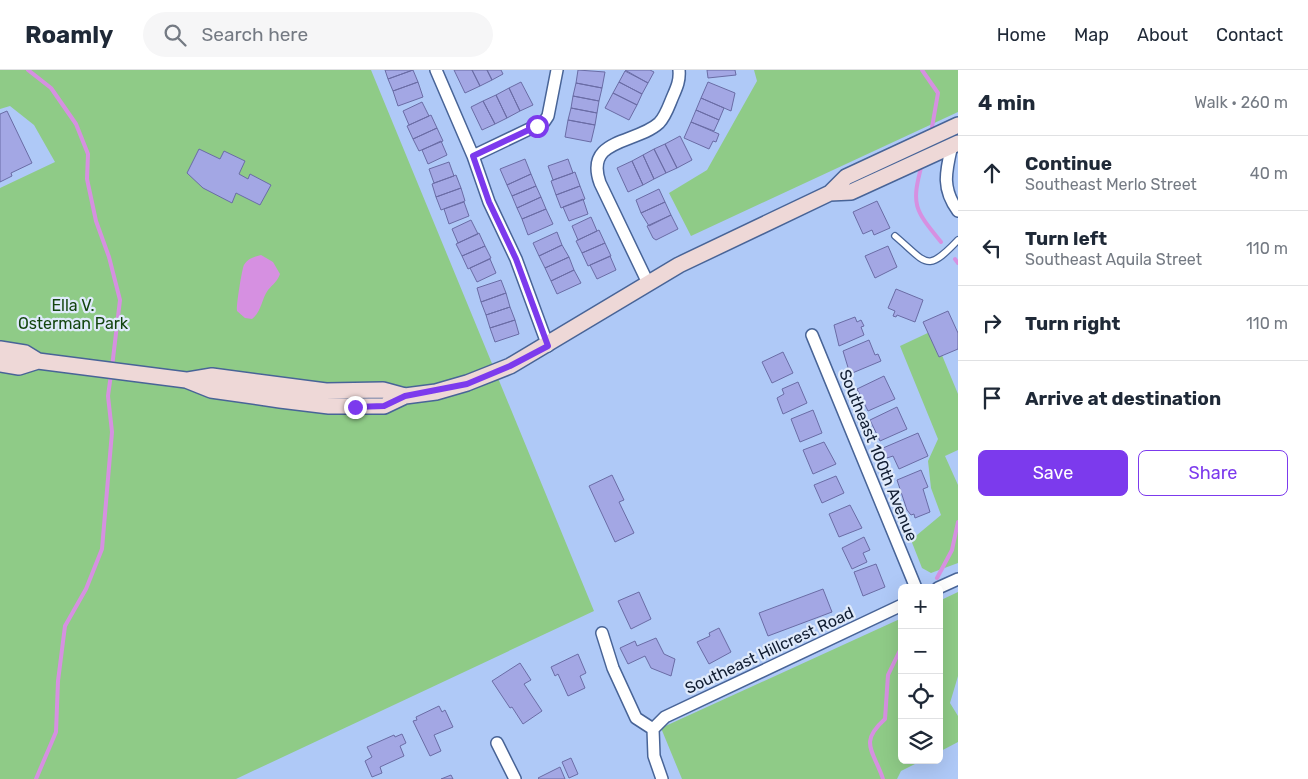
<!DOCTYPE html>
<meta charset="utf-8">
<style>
:root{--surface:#fff;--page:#f6f6f7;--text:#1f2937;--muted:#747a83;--line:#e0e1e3;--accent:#7c3aed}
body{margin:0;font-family:Rubik,sans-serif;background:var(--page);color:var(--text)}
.controls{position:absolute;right:15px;bottom:15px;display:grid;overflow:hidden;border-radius:8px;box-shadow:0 5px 20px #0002}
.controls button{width:45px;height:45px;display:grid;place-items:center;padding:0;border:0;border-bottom:1px solid var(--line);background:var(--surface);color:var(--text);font:25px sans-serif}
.stop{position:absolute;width:15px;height:15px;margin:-11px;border:4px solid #7c3aed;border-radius:50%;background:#fff}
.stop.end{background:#7c3aed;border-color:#fff;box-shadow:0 1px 5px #0008}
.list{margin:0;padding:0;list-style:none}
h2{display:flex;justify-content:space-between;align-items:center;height:65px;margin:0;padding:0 20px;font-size:21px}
h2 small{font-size:16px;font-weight:400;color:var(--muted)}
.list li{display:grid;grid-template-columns:32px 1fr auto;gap:15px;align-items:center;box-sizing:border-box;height:75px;padding:0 20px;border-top:1px solid var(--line)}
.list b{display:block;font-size:19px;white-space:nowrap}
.list p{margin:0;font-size:16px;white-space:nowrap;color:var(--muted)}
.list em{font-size:16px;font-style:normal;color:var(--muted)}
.actions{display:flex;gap:10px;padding:15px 20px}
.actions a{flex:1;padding:11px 0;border:1px solid var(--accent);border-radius:8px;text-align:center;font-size:18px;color:var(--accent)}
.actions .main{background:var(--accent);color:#fff}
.icon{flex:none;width:28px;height:28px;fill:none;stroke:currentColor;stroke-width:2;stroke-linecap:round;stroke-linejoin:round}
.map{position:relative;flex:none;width:958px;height:709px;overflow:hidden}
header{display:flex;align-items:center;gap:30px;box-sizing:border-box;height:70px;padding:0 25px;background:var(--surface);border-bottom:1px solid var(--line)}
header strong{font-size:24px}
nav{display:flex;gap:28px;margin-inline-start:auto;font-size:18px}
.search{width:350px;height:45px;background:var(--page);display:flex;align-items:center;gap:12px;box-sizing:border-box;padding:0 18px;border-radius:28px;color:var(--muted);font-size:19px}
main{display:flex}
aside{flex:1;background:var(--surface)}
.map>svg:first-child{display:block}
.green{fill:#8fcb87}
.water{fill:#d690e1}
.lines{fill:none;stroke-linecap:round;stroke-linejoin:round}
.stream{stroke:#d690e1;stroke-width:4}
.building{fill:#a3a7e4;stroke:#6a6ca5}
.lane-casing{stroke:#486497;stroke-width:8}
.street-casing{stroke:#486497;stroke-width:14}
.secondary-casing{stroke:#486497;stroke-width:18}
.lane{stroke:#fff;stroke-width:5.5}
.street{stroke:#fff;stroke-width:11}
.secondary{stroke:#eed8d7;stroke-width:15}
.route{stroke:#7c3aed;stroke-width:6}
.labels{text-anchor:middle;stroke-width:4.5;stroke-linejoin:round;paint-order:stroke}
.park-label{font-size:16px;fill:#13450e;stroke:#dfeafb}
.street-label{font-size:16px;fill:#101c31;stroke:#dfeafb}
</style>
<header>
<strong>Roamly</strong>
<div class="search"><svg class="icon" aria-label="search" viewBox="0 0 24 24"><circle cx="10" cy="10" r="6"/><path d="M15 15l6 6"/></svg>Search here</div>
<nav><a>Home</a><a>Map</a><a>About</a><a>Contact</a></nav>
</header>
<main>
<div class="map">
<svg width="958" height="709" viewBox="0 0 958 709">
<rect width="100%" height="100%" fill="#afc9f7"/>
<path class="green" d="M0,0H371L594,541L236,709H0V118L55,92L34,55L10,36L0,39Z
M754,0H958V42L691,166L669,123L707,100L757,11Z
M932,261L958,324V380L945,386L958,415V493L931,503L922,498L911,470L941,445L931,418L928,391L938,369L900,276Z
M958,522V606L950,633L958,646V672L939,682V531Z
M902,548V690H923L901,701L897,709H682L661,658Z"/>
<path class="water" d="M261,185L273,192L280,204C277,212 273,214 268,220C261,230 262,241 252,249L245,248L237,241C236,237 242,198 244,195C248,188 254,187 261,185Z"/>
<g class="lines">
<path class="stream" d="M28,0L51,18L76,54L88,84L87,109L96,151L109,187L120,230L112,297
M922,0L938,23L931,63
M922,94C911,135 914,139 941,172
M955,189L958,193
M937,508L952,480L958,452
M36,709L56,662L58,611L65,556L86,519L102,479L112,362L108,326L111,304
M883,709C874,681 858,673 885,649L888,605L902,576"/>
</g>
<path class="building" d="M385,0H413L388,9Z
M413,0L418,12L393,21L388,9Z
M454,0H472L480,16L465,23Z
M472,0H487L492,10L480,16Z
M487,0H501L503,4L492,10Z
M578,0L605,2L602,18L576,13Z
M625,0H650L654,2L648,13Z
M707,0H735L736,5L708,8Z
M625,1L648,13L642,24L619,12Z
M418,12L423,27L398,36L393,21Z
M521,12L533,35L520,41L509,18Z
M619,12L642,24L637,35L613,23Z
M708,12L735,23L731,41L701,28Z
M576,13L602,18L599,31L573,26Z
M509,18L520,41L507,48L496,25Z
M613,23L637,35L629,50L605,38Z
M496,25L507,48L495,54L483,31Z
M573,26L599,31L597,43L571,38Z
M701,28L724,38L719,50L696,40Z
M483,31L495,54L482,60L471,37Z
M422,32L429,46L409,55L403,41Z
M571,38L597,43L595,55L568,50Z
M696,40L719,50L714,61L691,52Z
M7,41L32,93L11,103L12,106L0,112V44Z
M431,45L437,58L413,69L407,56Z
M568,50L595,55L591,72L565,67Z
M691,52L719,64L716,72L713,71L709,79L684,68Z
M437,58L443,71L419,81L413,69Z
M680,66L692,90L677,98L665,74Z
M441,71L447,85L428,94L422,80Z
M665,74L677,98L666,103L654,79Z
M199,79L220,89L224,81L245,91L239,104L248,109L250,104L271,115L260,135L236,123L232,133L203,118L187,103Z
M654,79L666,103L654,109L643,85Z
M643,85L654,109L643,115L632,91Z
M525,89L531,104L507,115L500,99Z
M568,89L573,103L553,110L548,96Z
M632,91L643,115L628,122L617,98Z
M449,92L454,106L434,113L429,99Z
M575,102L580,116L556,125L551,111Z
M531,104L536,116L512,126L507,115Z
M456,105L461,118L436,127L432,114Z
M536,116L541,127L517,138L512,126Z
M580,116L585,129L561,138L556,125Z
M461,118L465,131L441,140L436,127Z
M659,119L665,132L641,143L636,130Z
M541,127L546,139L522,149L517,138Z
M583,129L588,144L569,151L563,137Z
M877,131L890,158L874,165L872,160L863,164L853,142Z
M464,132L469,146L449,154L444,139Z
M665,132L671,145L649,156L641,143Z
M546,139L553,154L528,165L522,149Z
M671,145L678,159L656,170L653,168L647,156Z
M591,147L597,161L578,170L572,156Z
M471,150L478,164L458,173L452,159Z
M599,160L605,173L582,183L576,171Z
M557,162L562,175L539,186L533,173Z
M479,163L485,176L462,186L456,174Z
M605,173L611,186L588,196L582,183Z
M562,175L569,187L545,198L539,186Z
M485,176L491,188L468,199L462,186Z
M888,176L897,197L875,208L865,186Z
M610,186L616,200L597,209L590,195Z
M569,187L574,200L551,211L545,198Z
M490,189L496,203L477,212L470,198Z
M574,200L581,213L557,224L551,211Z
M501,210L506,223L481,232L477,218Z
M896,219L923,230L915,252L897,245L896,247L893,246L895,241L888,238Z
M506,223L510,237L486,245L481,232Z
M510,237L515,250L490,258L486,245Z
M948,241L958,263V279L939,287L923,252Z
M855,247L857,252L861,250L864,256L861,257L864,265L839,276L834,255Z
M515,250L519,264L495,272L490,258Z
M869,270L875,285L878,284L881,291L850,304L843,281Z
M783,282L793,303L772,313L762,292Z
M884,306L895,329L868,341L857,319Z
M798,312L807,333L783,344L777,328L784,324L782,319Z
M897,337L907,359L880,371L870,350Z
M813,340L822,363L800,372L791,349Z
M918,363L928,386L899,399L893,386L887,388L883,378Z
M824,372L836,394L813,404L803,380Z
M921,400L928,417L923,419L930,442L915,448L914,444L911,445L907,440L897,410Z
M612,405L624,430L619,432L634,463L615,472L589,416Z
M836,406L844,423L822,433L814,415Z
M850,435L862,458L839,467L829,444Z
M864,467L870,480L863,483L867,492L852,499L842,478Z
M876,494L885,517L863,526L854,502Z
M823,519L832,542L768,566L759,543Z
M639,522L651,549L631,559L618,531Z
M719,558L731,582L709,594L697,572L710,566L709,563Z
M656,568L664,584L675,589L671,606L651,598L645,586L628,594L620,578L635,571L637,576Z
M578,584L586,603L580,606L585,618L568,626L558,604L555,606L551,597Z
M520,593L531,610L524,614L542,641L523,654L512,637L510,638L492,611Z
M439,636L442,642L445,640L453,657L434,665L441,681L430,686L413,651L417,650L416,647Z
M402,664L406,673L400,676L404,686L380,697L382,703L372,707L365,691L372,687L367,677L394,665L395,667Z
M571,688L578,704L569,708L562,692Z
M560,697L565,709H539L538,708Z
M451,705L453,709H441Z"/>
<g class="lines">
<g class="lane-casing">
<path id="lane" d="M895,166C927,193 926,204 958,170"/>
</g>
<g class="street-casing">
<path id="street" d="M436,0L473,86L489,132L516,189L548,276
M952,75C946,101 941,118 958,141
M473,86L544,52L548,46L557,0
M648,213L600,113C584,68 636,74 659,53C666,46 669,35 673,26C677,17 680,10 679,0
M812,265L916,518
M938,518L958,509
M602,563L613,598L636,648L653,659L654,686L662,709
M653,659L665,647L902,535
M497,673L515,709"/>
</g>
<g class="secondary-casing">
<path id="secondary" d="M830,123L851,122L958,73
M0,279L25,283L38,291
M0,294L19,297L38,291L186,310L211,320L280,330L329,336H384L405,326L436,322L467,313L510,296L679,195L830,123L846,107L958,55
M188,310L212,306L326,321L383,320L405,326"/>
</g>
<use href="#lane" class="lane"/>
<use href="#street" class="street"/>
<use href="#secondary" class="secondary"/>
</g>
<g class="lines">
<path class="route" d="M355,337L384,336L405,326L467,314L510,296L548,276L516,189L489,132L473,86L537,56"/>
</g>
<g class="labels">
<g class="park-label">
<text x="73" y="241">Ella V.<tspan x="73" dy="18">Osterman Park</tspan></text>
</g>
<g class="street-label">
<text transform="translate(879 385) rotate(68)" y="6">Southeast 100th Avenue</text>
<text transform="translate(769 580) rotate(-25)" y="6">Southeast Hillcrest Road</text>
</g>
</g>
</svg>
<div class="controls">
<button>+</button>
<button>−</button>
<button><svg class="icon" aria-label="locate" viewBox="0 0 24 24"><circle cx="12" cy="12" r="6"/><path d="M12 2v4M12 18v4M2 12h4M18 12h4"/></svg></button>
<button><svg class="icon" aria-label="layers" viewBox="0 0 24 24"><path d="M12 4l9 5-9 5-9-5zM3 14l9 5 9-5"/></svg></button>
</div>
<div class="stop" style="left:537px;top:56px"></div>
<div class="stop end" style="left:355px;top:337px"></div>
</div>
<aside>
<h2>4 min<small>Walk · 260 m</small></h2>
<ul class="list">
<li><svg class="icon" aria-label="ahead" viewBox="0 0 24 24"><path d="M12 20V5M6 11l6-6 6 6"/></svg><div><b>Continue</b><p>Southeast Merlo Street</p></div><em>40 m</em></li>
<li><svg class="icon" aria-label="left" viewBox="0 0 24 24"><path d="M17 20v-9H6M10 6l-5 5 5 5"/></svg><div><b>Turn left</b><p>Southeast Aquila Street</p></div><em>110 m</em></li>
<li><svg class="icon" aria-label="right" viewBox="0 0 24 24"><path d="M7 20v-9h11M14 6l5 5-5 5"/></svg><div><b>Turn right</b></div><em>110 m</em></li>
<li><svg class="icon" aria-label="arrive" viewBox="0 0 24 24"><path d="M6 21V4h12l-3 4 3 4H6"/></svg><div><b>Arrive at destination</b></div></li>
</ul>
<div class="actions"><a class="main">Save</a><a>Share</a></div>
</aside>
</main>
